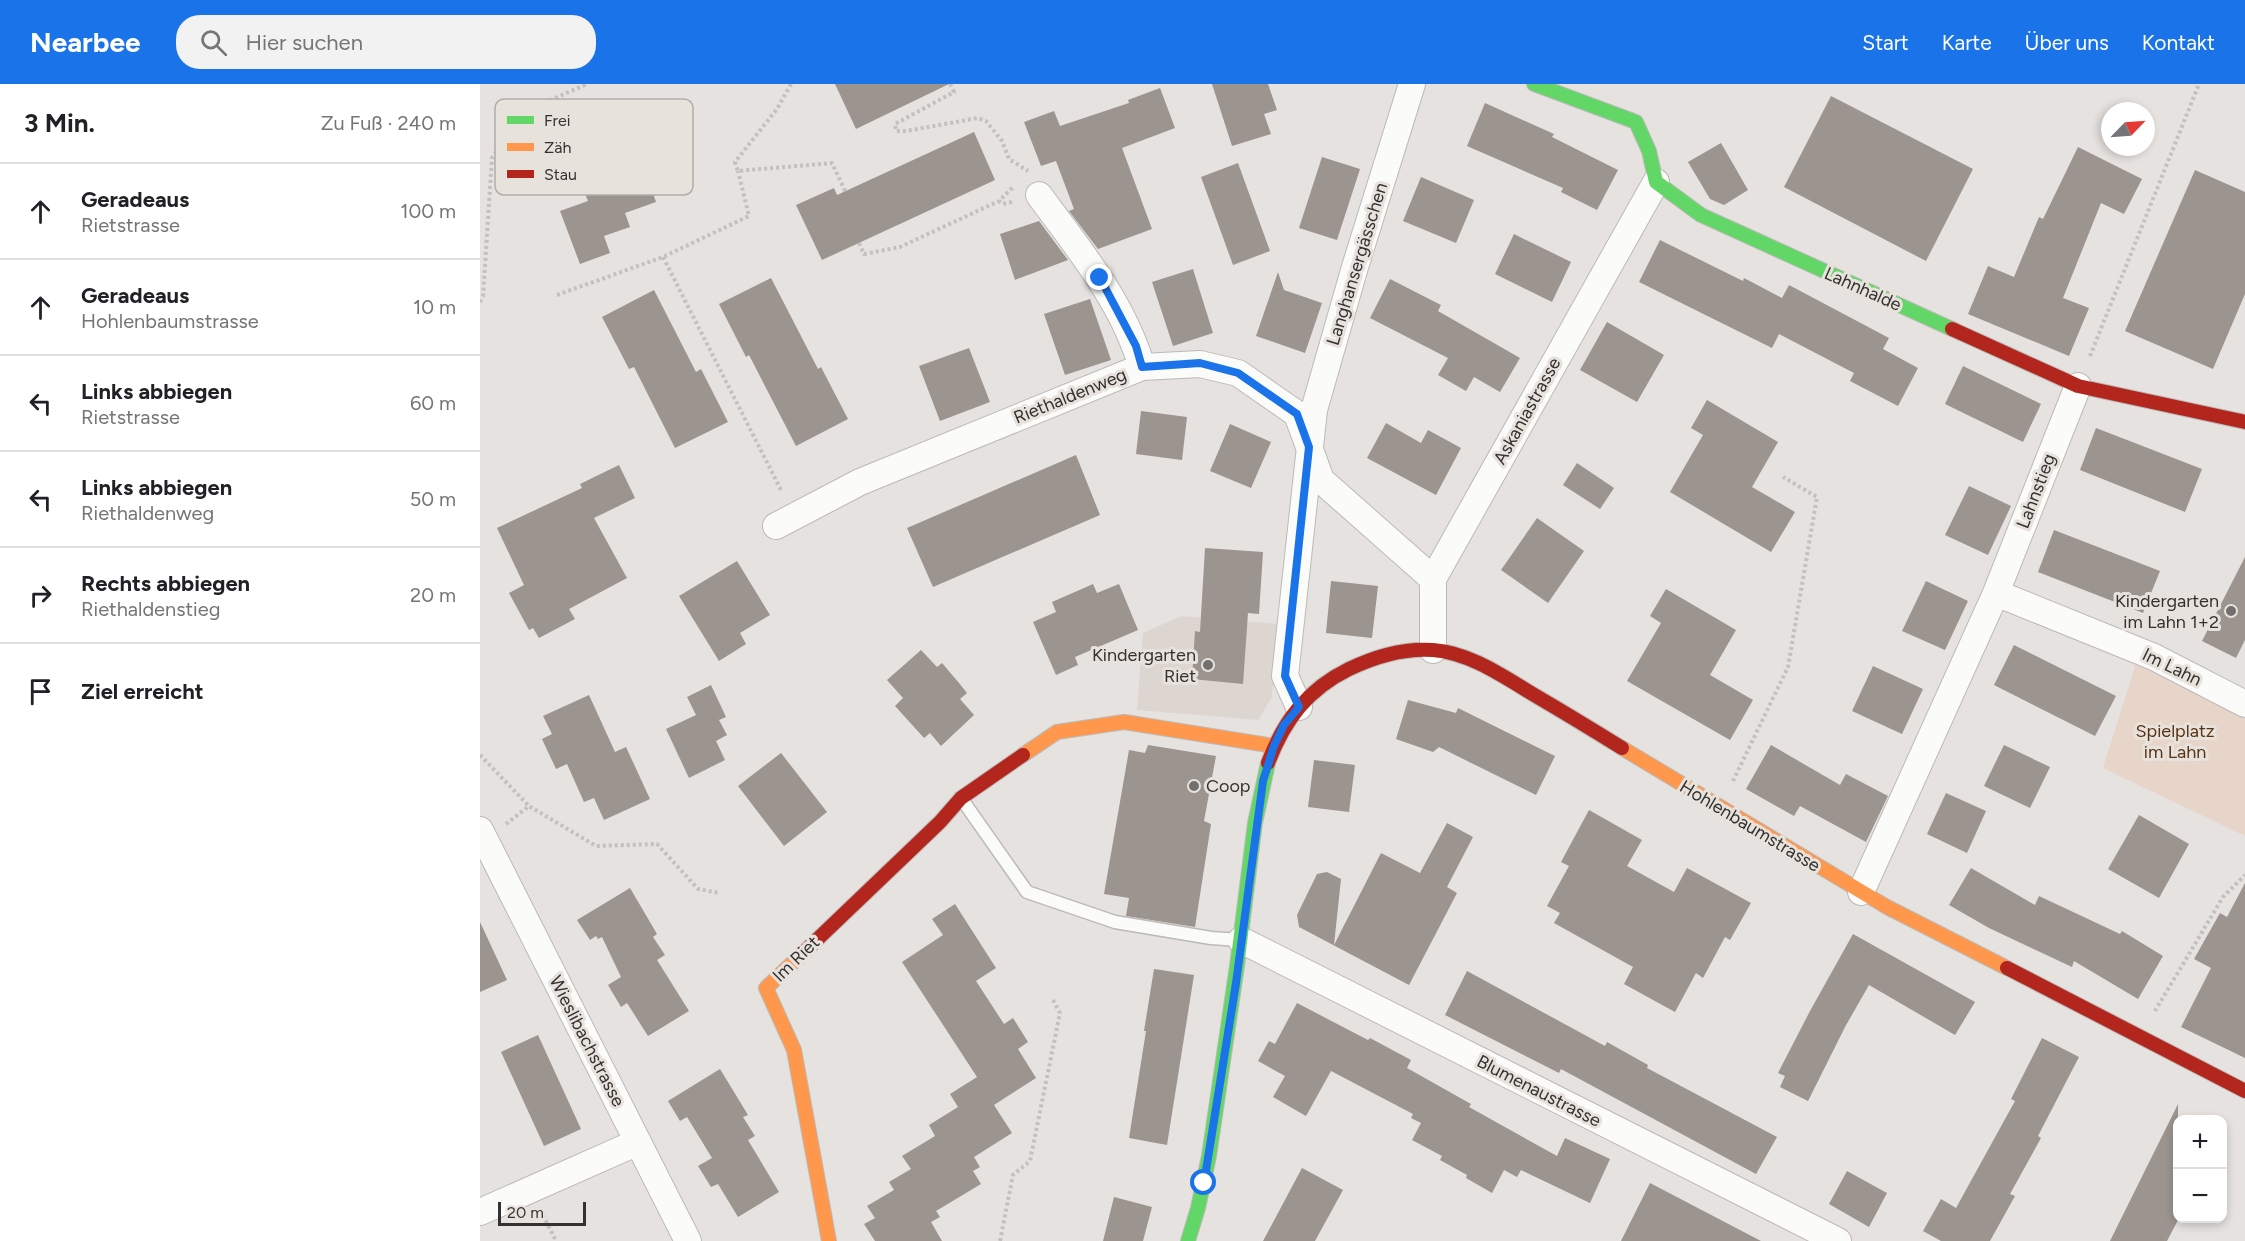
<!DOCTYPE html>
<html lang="de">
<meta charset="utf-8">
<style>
:root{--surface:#fff;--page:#f2f2f2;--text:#202124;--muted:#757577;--line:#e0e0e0;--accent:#1a73e8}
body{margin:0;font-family:Figtree,sans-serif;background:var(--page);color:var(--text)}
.controls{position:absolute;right:18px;bottom:18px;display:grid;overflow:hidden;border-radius:12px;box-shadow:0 3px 9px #0003}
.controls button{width:54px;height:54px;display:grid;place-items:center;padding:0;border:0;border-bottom:2px solid var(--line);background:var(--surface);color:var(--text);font:30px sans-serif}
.compass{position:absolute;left:1621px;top:18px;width:54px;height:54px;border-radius:50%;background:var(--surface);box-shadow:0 3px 9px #0003;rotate:65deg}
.scale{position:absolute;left:18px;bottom:15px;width:88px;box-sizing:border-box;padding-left:6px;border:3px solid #343230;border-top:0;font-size:16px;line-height:21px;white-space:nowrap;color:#343230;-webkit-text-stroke:4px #e8e2dd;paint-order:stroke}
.stop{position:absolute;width:18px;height:18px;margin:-14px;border:4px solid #1a73e8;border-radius:50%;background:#fff}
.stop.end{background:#1a73e8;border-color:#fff;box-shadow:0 2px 6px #0008}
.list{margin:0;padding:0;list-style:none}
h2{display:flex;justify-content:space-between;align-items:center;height:78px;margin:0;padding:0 24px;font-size:26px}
h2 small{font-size:20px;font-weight:400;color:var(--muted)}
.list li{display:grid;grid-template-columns:39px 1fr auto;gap:18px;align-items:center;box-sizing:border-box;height:96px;padding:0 24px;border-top:2px solid var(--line)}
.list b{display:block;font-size:22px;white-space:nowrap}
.list p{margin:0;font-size:20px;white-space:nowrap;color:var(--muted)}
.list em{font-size:20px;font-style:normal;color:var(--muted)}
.icon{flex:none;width:33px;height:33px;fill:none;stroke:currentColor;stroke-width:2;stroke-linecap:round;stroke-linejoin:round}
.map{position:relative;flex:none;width:1765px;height:1157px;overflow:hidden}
header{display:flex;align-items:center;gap:36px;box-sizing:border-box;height:84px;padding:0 30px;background:var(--accent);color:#fff}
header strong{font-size:28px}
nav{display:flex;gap:33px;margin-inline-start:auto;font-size:21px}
.search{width:420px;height:54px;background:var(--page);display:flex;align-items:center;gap:15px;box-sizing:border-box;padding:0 21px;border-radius:24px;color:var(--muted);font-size:22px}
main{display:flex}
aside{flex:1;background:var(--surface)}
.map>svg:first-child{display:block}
.built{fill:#ddd5cf}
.green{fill:#e7d5c9}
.building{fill:#9c948e}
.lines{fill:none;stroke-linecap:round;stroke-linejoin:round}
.lane-casing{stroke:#bcbab8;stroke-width:15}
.street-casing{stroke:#bcbab8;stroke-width:28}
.fast-casing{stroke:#bcbab8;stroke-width:16}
.slow-casing{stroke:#bcbab8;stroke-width:16}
.jam-casing{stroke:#bcbab8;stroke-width:16}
.path{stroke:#c2c1c0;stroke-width:4;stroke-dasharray:3 3;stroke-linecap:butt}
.lane{stroke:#fbfbfa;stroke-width:12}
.street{stroke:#fbfbfa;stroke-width:26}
.fast{stroke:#63d668;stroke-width:14}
.slow{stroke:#ff974d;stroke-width:14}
.jam{stroke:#b3261e;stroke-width:14}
.route{stroke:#1a73e8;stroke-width:8}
.poi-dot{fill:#72706e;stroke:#e8e2dd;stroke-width:2}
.labels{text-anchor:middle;stroke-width:6;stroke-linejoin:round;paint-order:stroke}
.street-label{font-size:18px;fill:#343230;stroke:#e8e2dd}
.poi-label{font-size:18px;fill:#343230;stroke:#e8e2dd;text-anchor:end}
.park-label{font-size:18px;fill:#593312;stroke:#e8e2dd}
.key{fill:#e8e2dd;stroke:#b2ada9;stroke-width:1.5}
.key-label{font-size:16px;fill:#343230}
</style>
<header>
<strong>Nearbee</strong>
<div class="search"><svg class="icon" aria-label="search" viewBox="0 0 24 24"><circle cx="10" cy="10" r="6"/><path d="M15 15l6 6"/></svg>Hier suchen</div>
<nav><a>Start</a><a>Karte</a><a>Über uns</a><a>Kontakt</a></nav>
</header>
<main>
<aside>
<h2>3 Min.<small>Zu Fuß · 240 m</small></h2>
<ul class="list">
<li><svg class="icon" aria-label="ahead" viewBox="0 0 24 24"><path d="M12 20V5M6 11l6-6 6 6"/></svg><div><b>Geradeaus</b><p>Rietstrasse</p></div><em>100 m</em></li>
<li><svg class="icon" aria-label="ahead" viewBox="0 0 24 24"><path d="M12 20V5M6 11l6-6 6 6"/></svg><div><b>Geradeaus</b><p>Hohlenbaumstrasse</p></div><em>10 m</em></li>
<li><svg class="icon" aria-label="left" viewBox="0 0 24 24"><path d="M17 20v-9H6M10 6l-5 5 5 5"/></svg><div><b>Links abbiegen</b><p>Rietstrasse</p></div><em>60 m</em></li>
<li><svg class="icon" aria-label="left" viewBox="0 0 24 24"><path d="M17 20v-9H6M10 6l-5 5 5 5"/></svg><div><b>Links abbiegen</b><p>Riethaldenweg</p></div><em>50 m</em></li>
<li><svg class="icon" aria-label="right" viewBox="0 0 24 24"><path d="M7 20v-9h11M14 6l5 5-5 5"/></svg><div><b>Rechts abbiegen</b><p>Riethaldenstieg</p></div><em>20 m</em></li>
<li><svg class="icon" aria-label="arrive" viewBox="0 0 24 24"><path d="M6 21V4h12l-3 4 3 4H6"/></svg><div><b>Ziel erreicht</b></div></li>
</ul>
</aside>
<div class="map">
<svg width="1765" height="1157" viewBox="0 0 1765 1157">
<rect width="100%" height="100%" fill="#e5e2e0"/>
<path class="built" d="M701,532L798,540L792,613L778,636L657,626L663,549Z"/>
<path class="green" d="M1657,576L1765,630V752L1623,684Z"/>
<path class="building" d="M355,0H469L376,45Z
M732,0H788L797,26L784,30L791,50L752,62Z
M680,4L695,44L642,64L672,145L618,165L589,127L594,125L576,77L561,82L544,38L574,27L580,42L649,19L648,16Z
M1351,12L1493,85L1446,177L1304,103Z
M1005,19L1074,50L1072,53L1138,86L1117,126L1081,108L1083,104L987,62Z
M183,36L204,91L171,103L176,118L145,129L150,143L124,152L130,169L100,180L80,127L108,117L101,100L129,89L124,77L154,66L148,49Z
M494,48L515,96L342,176L316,121L354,104L357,111Z
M1241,59L1268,106L1244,121L1230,115L1208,78Z
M1598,63L1662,95L1644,130L1621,119L1583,214L1609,224L1589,272L1488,230L1508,182L1534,193L1559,133L1563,135Z
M842,73L880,85L857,156L819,144Z
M758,79L790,167L753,181L721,93Z
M1715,86L1765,108V210L1733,285L1645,247Z
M941,93L994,116L976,159L923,137Z
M559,137L588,176L535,196L520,150Z
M1034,150L1091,178L1072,218L1015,190Z
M1180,156L1263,197L1264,194L1302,214L1309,201L1409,254L1403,265L1438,284L1418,322L1370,297L1374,289L1299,250L1292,264L1159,198Z
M713,185L733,249L693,262L672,198Z
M798,188L804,206L842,219L825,269L776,252Z
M291,194L338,285L341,283L368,335L316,362L269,271L266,273L239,220Z
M910,195L961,221L958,227L1040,274L1020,308L994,293L986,307L958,291L968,274L890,234Z
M174,206L216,288L221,285L248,338L195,364L154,283L149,285L122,233Z
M610,215L631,276L585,291L564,230Z
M1127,238L1184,271L1157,318L1100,286Z
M489,264L510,318L460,337L439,282Z
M1483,282L1561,320L1543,358L1465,320Z
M1227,316L1298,358L1272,403L1315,428L1291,468L1190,408L1223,351L1211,344Z
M661,327L707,333L702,376L656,370Z
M906,339L941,359L948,346L981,364L956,411L887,374Z
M750,340L791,358L771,404L730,387Z
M1616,344L1722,385L1705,428L1600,386Z
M596,371L620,431L453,503L427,444Z
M1097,379L1134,404L1120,425L1083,401Z
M139,381L155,414L114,434L147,494L89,525L95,535L59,554L53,544L49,546L29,509L44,501L17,444L102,404L100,400Z
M1489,402L1531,422L1508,471L1465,451Z
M1057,434L1104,467L1068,519L1021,486Z
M1574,446L1680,487L1663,529L1558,488Z
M725,464L783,468L779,530L768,529L763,600L712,595L715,547L720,548Z
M1765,473V556L1756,574L1722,557Z
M257,477L290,531L260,549L266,560L239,577L199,512Z
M851,497L898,502L892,554L846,549Z
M1446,497L1488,517L1465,566L1422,547Z
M613,500L617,509L639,500L658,546L595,573L598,581L576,591L553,538L576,528L572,518Z
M1186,505L1256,546L1230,591L1273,616L1250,656L1147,597L1181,539L1170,532Z
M1534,561L1636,612L1615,652L1514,601Z
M441,566L457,583L462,579L479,599L487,609L480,615L494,631L461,662L450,649L444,654L415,622L423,614L407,596Z
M1393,582L1443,605L1422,650L1372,627Z
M231,601L246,633L239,636L247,651L236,657L245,676L209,694L186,645L216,631L207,613Z
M109,611L135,668L146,663L170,715L124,736L114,714L104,718L87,680L76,685L62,655L72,650L63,632Z
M928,616L976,629L978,624L1075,672L1056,711L959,663L953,668L916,655Z
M668,661L736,672L724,737L731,740L715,843L646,832L649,814L624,810L649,666L665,669Z
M1291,661L1360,701L1366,690L1408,712L1386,758L1320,722L1314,732L1266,705Z
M1524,661L1570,683L1550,724L1504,702Z
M301,669L347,728L304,762L258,702Z
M834,676L875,681L869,728L828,723Z
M1466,709L1506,727L1487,769L1447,750Z
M1109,726L1162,756L1147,782L1194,808L1207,784L1271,819L1250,856L1245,853L1223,894L1216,889L1195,928L1144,900L1153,883L1074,839L1080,829L1067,822L1089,782L1081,778Z
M1659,731L1709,760L1679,814L1628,785Z
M967,739L993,753L967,803L977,809L929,901L819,843L817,831L837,790L847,788L861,795L854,861L901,769L940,789Z
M1491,784L1555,821L1559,812L1640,850L1642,847L1683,872L1658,915L1594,877L1592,883L1509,844L1469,821Z
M1765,799V974L1701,943L1731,884L1714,875L1740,829L1747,833Z
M150,804L177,850L173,853L185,871L177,876L209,927L168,952L147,919L141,923L128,901L141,893L122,853L118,855L116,852L110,856L97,836Z
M475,820L516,884L496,897L524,940L533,934L548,958L538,965L556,994L514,1021L532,1049L494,1073L500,1083L493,1087L501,1100L456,1127L460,1133L451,1138L462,1157H395L384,1140L395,1134L387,1122L414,1106L409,1098L431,1085L422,1072L455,1052L449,1041L478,1023L470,1010L497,993L422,878L463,851L452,835Z
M0,838L27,896L0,908Z
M1373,850L1495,918L1475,951L1389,901L1365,943L1328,1017L1300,1003L1305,992L1298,989L1330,927Z
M674,885L714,891L687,1061L649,1054L666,947H664Z
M987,887L1125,962L1127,958L1168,981L1167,984L1297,1053L1276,1090L1081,985L1079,989L965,931Z
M817,919L888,956L890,954L931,976L927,984L991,1020L989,1023L1077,1072L1085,1054L1130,1075L1110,1119L1041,1086L1037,1093L1024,1086L1012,1109L986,1094L987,1091L960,1076L962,1072L932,1056L941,1039L931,1034L933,1030L851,987L826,1032L793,1013L805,992L778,977L789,957L795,960Z
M58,951L101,1045L64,1062L21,968Z
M1562,954L1599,973L1558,1052L1561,1054L1530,1110L1535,1112L1510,1157H1461L1443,1147L1461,1115L1476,1124L1535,1017L1531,1015Z
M240,985L268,1031L263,1033L275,1052L268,1056L299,1108L258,1133L238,1100L231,1103L218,1082L232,1074L207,1033L200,1037L188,1017Z
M1698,1020V1136L1687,1157H1630Z
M822,1084L863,1106L835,1157H783Z
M1367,1087L1407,1109L1389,1143L1349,1120Z
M1170,1099L1281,1157H1141Z
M634,1113L672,1123L663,1157H623Z"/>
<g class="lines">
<g class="lane-casing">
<path id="lane" d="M481,714L547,808L635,838L731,854L760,856"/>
</g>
<g class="street-casing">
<path id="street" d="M559,111C598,164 643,218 662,283
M296,442L380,398L662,283L720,280L758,289L817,330L841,396L953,495
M1516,509L1674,573L1765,620
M953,566V495L1176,98
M819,623L805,592L834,326L875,183L932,0
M0,746L208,1157
M1381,808L1516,509L1598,302
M761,856L1358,1157
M0,1128L158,1058"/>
</g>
<g class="fast-casing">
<path id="fast" d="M1054,0L1156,38L1169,67L1176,98L1221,131L1472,245
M708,1157L718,1124L729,1072L757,882L775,739L788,679"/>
</g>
<g class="slow-casing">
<path id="slow" d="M1142,664L1407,823L1527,884
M543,671L577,648L644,638L794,662
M322,870L286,904L314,966L349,1157"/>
</g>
<g class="jam-casing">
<path id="jam" d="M1472,245L1598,302L1765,338
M788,679C804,636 828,605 869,585C894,573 925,564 953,566C991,569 1024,593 1056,612C1085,629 1113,646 1142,664
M322,870L460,738L481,714L543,671
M1527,884L1765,1007"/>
</g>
<path class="path" d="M311,0L297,25L255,78L258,87L352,79L365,107
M470,0L474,8L415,40L416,47H426L498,34L506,37L522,57L529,75L548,87
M532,118L523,120L519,117L533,103
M379,159L384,170L420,163L519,117
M183,173L302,408
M77,211L183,173L269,132L258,87
M0,218L3,212L12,74L30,46L62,20L107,0
M1610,272L1719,0
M0,671L49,722
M1253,697L1308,583L1337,413L1303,393
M26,740L49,722L116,762L177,760L218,805L240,809
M1675,927L1743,813L1765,791
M63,1131L76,1157
M520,1157L533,1091L550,1077L580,929L572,914"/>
<use href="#lane" class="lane"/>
<use href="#street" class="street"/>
<use href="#fast" class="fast"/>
<use href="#slow" class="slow"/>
<use href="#jam" class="jam"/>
</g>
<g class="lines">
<path class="route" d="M620,194L656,262L662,283L720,279L758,289L817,330L829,363L805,592L819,623L804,641L794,662L783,697L756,899L724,1099"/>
</g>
<g class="poi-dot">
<circle cx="1751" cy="527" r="6"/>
<circle cx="728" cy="581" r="6"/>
<circle cx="714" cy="702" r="6"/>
</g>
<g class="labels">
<g class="street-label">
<text transform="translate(877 180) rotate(-73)" y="6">Langhansergässchen</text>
<text transform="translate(1383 205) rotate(24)" y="6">Lahnhalde</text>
<text transform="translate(590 312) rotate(-22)" y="6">Riethaldenweg</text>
<text transform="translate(1047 327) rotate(-61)" y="6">Askaniastrasse</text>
<text transform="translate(1556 407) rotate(-69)" y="6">Lahnstieg</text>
<text transform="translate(1692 583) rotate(26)" y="6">Im Lahn</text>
<text transform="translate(1270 742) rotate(31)" y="6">Hohlenbaumstrasse</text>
<text transform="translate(316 875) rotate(-44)" y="6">Im Riet</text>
<text transform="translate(107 957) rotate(63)" y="6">Wieslibachstrasse</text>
<text transform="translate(1059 1007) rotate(27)" y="6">Blumenaustrasse</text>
</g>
<g class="poi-label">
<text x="1739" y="523">Kindergarten<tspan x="1739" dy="21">im Lahn 1+2</tspan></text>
<text x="716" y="577">Kindergarten<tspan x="716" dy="21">Riet</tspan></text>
<text x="726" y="708" text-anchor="start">Coop</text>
</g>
<g class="park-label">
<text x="1695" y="653">Spielplatz<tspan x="1695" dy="21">im Lahn</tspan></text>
</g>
</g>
<rect x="15" y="15" width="198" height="96" rx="9" class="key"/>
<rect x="27" y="32" width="27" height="8" fill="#63d668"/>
<rect x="27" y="59" width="27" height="8" fill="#ff974d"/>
<rect x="27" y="86" width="27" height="8" fill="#b3261e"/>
<g class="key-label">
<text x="64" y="42">Frei</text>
<text x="64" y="69">Zäh</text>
<text x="64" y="96">Stau</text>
</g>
</svg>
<div class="controls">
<button>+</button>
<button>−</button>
</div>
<svg class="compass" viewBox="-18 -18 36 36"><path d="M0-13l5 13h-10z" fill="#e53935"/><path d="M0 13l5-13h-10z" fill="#757577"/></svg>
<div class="scale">20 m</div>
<div class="stop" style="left:724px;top:1099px"></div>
<div class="stop end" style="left:620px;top:194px"></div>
</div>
</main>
